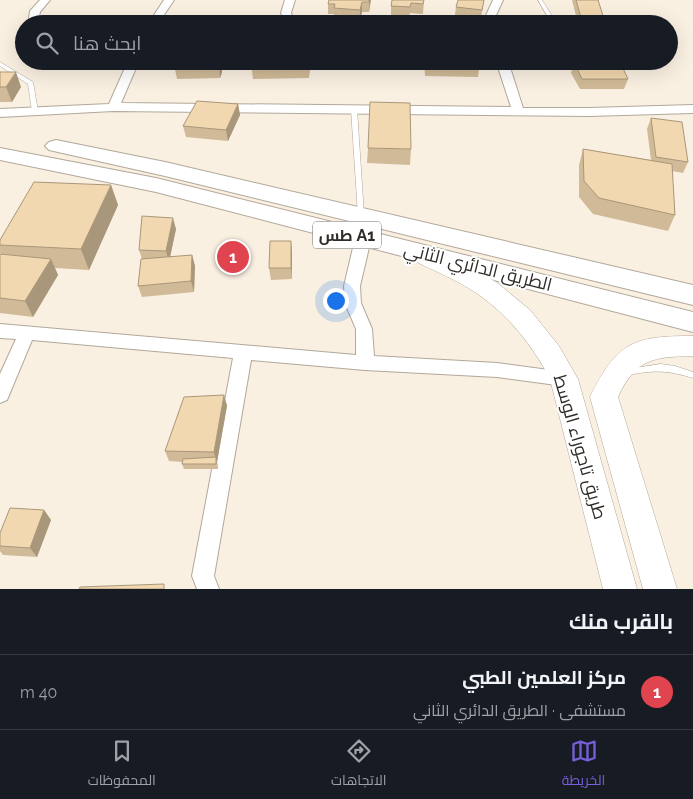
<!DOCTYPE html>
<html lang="ar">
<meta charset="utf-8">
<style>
:root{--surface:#171b24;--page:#242831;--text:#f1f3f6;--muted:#9ea1a6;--line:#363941;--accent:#765fd9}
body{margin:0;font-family:Raleway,Cairo,sans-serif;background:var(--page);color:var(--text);direction:rtl}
.you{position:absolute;left:335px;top:300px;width:18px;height:18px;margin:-12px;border:4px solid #fff;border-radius:50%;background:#1a73e8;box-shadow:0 0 0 8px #1a73e833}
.badge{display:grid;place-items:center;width:32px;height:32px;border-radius:50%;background:var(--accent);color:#fff;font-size:16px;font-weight:700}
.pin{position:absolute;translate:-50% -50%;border:2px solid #fff;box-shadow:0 1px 5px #0006}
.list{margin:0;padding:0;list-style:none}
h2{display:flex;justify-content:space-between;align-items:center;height:65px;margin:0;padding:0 20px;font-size:21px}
h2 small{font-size:16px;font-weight:400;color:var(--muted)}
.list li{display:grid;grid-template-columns:32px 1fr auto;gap:15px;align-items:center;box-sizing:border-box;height:75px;padding:0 20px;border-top:1px solid var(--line)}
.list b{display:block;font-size:19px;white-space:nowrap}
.list p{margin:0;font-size:16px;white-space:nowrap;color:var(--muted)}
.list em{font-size:16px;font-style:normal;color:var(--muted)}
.icon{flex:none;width:28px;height:28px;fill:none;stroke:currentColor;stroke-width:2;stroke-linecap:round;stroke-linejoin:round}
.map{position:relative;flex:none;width:693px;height:589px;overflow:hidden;direction:ltr}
.search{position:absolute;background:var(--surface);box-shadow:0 5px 20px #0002;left:15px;right:15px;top:15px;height:55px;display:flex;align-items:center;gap:12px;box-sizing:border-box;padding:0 18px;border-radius:28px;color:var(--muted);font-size:19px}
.sheet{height:140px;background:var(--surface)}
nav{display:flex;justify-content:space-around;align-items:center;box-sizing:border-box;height:70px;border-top:1px solid var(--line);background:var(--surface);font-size:14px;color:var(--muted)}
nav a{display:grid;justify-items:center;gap:2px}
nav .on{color:var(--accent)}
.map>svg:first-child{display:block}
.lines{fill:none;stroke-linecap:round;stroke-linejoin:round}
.service-casing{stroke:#b1a89a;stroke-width:1}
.minor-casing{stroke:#b1a89a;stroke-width:2}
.primary-casing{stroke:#b1a89a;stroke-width:1}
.trunk-casing{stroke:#b1a89a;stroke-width:2}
.service{fill:#fff;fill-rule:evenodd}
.minor{fill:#fff;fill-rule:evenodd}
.primary{fill:#fff;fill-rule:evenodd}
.trunk{fill:#fff;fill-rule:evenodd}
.wall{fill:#d0ba97}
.shaded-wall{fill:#a9977b}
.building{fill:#f2d8b0;stroke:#a9977b}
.labels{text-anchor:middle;stroke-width:4;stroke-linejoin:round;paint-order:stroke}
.shield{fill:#fff;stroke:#6d6b67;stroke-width:1}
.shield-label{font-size:16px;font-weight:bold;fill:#2f2b26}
.street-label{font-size:18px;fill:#2f2b26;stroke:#fff}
</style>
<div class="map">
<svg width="693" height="589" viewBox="0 0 693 589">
<rect width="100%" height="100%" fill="#faf0e2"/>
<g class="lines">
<g class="service-casing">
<path id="service" d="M538,0H542L557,24H552Z
M0,62L33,82L38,111L37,112L35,113L32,111L28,84L0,66Z
M354,107L357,109L364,215L361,217L358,215L351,109Z
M661,364L675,366L693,372V378C667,370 654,370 628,375L625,374L624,372L625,370L628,369Z"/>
</g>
<g class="minor-casing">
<path id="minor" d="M40,0H50L40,12L39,17L47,24H35L29,18L30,11Z
M164,0H174L158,24H148Z
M285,0H295L291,13L296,24H286L281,13Z
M493,0H503L492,24H482Z
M128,61H139L121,103L511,107L496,61H508L523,108H589L693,105V113L589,116L113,111L0,117V109L109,104Z
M363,234L368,235L371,239L360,286L361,303L372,329L374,356L497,363L564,372L570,374L573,379L570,384L564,386L497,377L365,370L251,360L214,576L219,589H197L192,576L233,358L32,340L7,400L0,403V374L16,339L0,338V324L356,355V329L345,303L344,286L355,239L358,235Z"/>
</g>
<g class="primary-casing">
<path id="primary" d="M418,245L461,263L496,282L530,310L559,346L578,379L637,589H603L550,379C533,346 509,316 478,294C457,280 433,270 410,259L406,253L410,247Z
M693,336V356C654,357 636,358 618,397L677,589H643L590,397C617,342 633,336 693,336Z"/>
</g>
<g class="trunk-casing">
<path id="trunk" d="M56,140L165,162L693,285V305L165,176L49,150L45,146L49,142Z
M0,148L156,178L693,312V332L156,192L0,160Z"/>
</g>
<use href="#service" class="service"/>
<use href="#minor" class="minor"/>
<use href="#primary" class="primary"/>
<use href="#trunk" class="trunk"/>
</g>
<path class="wall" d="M327,0H371L370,5L369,12H362L360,19L334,18V14H328V4L329,0Z
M424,0L423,14L410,13L409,17L391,16V6Z
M484,0L480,24L454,22L456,7Z
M572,0H598L605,22V24H578Z
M220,61L222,72L220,78L177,79L174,64Z
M310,61L309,78L253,79L251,64Z
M424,61H480L478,77L425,76Z
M574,62L628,79L624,89H580L571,73Z
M0,72L21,87L12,102H0Z
M238,104L240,115L228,141L186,137L183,126Z
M651,118L688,162L683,173L672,171L675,215L668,231L593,214L579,197V165L583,149L651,160L647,129Z
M368,148L411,149L410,165L367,163Z
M111,185L118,205L89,270L55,268L58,275L33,317L0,313V254H1L0,252V240Z
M176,229L170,257L192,255L195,266L194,292L142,297L138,286L142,259L139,250Z
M292,252V279L271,280L269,268Z
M224,395L227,406L217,462L218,469H184L182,464V462L169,461L165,451Z
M44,510L51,520L37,557L3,555L0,551V533Z"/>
<path class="shaded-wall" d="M369,0H371L370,5L369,12Z
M362,2V12L360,19V10Z
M219,61H220L222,72L220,78Z
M309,61H310L309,78Z
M16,72L21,87L12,102L6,87Z
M238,104L240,115L228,141L226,130Z
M111,185L118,205L89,270L81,249Z
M173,218L176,229L169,262L166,251Z
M291,241L292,252V279L291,268Z
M192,255L195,266L194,292L191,281Z
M51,259L58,275L33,317L25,301Z
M224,395L227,406L217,462L218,469L214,452Z
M44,510L51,520L37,557L30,548Z"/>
<path class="building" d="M329,0H369V2H362L360,10L334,8L335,4H328Z
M392,0H424L423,4L411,3L410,7L391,6Z
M458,0H484L482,10L456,7Z
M576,0H598L605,22L582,21Z
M174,61H219L218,63L174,64Z
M252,61H309V63L251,64Z
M447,61H480V62Z
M574,62H620L628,79H582Z
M0,72H16L6,87H0Z
M197,101L238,104L226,130L183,126Z
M370,102L410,103L411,149L368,148Z
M651,118L682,122L688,162L656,157Z
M583,149L672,164L675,215L599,198L584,181Z
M34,182L111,185L81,249L0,245V240Z
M142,216L173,218L166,251L139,250Z
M270,241H291V268H269Z
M0,254L51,259L25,301L0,298Z
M192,255L191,281L138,286L141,259Z
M224,395L214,452L165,451L184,397Z
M216,457V464H182L183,459Z
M10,508L44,510L30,548L0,546V533Z
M164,584V589H79L80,587Z"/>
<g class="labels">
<rect class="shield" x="313" y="221.5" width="68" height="27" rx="4"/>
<g class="shield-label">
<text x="347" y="241">طس A1</text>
</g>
<g class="street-label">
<text transform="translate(478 267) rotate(14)" y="6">الطريق الدائري الثاني</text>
<text transform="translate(580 447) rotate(74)" y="6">طريق تاجوراء الوسط</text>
</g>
</g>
</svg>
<div class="you"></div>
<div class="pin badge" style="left:233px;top:257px;background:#e0444e">1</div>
<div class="search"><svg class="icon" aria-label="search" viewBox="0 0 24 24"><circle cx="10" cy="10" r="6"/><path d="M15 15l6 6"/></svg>ابحث هنا</div>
</div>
<section class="sheet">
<h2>بالقرب منك<small></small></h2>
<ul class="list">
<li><span class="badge" style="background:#e0444e">1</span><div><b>مركز العلمين الطبي</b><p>مستشفى · الطريق الدائري الثاني</p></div><em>40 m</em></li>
</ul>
</section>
<nav>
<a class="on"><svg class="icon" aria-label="map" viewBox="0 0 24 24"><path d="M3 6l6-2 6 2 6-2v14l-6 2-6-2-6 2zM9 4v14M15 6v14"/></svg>الخريطة</a>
<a><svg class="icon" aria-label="directions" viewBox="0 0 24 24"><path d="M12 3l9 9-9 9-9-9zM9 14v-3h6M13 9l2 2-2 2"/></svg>الاتجاهات</a>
<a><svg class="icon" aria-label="saved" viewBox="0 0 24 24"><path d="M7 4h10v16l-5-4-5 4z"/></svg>المحفوظات</a>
</nav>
